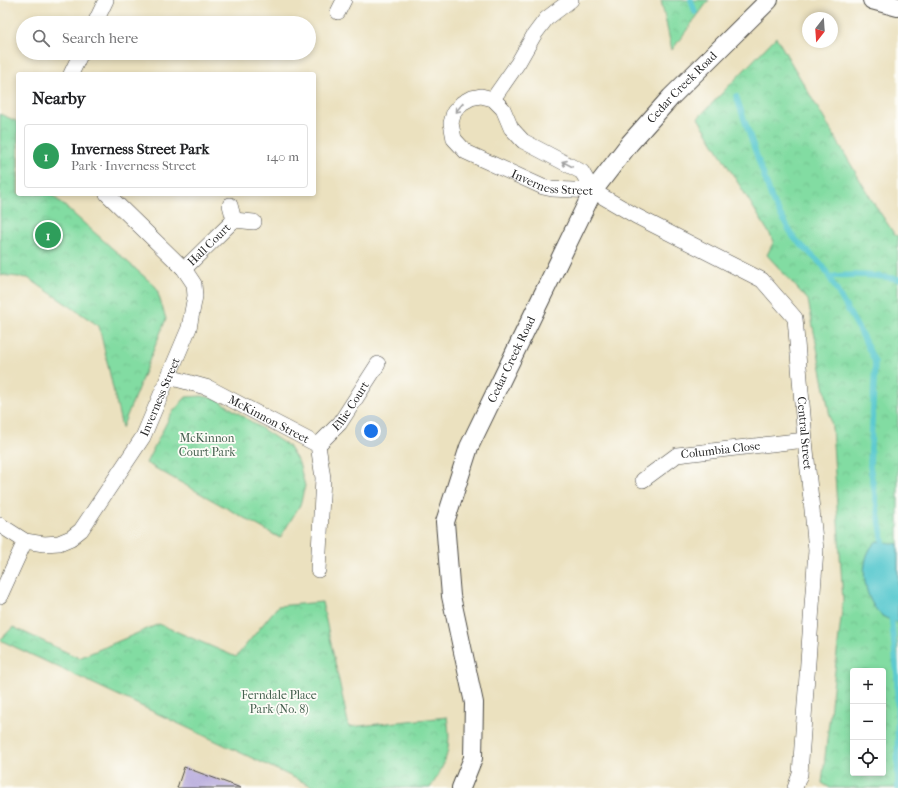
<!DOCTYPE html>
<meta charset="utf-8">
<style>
:root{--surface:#fff;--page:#f6f6f6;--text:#202124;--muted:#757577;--line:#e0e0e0;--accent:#1a73e8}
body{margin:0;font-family:"IM FELL French Canon",serif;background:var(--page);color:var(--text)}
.controls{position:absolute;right:12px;bottom:12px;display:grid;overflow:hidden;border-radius:4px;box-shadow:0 2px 6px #0003}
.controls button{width:36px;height:36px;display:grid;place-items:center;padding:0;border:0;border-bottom:1px solid var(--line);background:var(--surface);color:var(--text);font:20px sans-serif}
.compass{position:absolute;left:802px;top:12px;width:36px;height:36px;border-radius:50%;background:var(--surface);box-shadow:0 2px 6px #0003;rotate:197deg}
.you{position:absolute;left:371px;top:431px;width:14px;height:14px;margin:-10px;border:3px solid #fff;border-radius:50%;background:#1a73e8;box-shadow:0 0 0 6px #1a73e833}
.badge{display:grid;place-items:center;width:26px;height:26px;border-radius:50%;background:var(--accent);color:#fff;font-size:13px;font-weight:700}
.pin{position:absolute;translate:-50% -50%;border:2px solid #fff;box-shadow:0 1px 4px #0006}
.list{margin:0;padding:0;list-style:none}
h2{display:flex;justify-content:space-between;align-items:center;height:52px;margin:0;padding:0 16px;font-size:17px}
h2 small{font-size:13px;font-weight:400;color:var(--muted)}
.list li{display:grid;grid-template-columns:26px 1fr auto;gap:12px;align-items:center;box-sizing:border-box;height:64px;margin:0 8px 8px;padding:0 8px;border:1px solid var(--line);border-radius:4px}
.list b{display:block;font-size:15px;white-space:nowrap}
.list p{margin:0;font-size:13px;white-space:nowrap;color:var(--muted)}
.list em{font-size:13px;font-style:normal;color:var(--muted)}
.icon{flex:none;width:22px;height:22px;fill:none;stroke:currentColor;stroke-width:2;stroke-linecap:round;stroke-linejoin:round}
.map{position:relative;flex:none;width:898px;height:788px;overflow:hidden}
.search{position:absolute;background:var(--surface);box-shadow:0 2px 6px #0003;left:16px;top:16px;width:300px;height:44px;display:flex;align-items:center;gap:10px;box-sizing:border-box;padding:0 14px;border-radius:22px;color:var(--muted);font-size:15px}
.panel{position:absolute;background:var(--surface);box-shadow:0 2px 6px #0003;left:16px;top:72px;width:300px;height:124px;border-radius:4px}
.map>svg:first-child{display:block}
.park{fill:url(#park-crowns);stroke:#568466;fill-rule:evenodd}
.water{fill:#5dcad0;stroke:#447a7e}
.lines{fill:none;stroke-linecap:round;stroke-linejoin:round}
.stream{stroke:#5dcad0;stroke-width:5.5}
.building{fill:#bcb0de}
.minor-casing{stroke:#484641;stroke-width:16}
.tertiary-casing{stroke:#484641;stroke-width:20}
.minor{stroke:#fff;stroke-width:15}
.tertiary{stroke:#fff;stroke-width:18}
.oneway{stroke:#a0a0a0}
.labels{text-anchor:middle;stroke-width:3.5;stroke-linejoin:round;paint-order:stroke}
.street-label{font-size:12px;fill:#2b2b2b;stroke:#fdfcf7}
.park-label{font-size:12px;fill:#45604f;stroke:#fdfcf7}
</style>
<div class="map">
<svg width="898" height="788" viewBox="0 0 898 788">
<defs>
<pattern id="park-crowns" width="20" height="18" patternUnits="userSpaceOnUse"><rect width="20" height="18" fill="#82dca2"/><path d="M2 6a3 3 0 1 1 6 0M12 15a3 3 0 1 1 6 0" fill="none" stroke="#70bd8c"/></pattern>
</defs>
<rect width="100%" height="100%" fill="#fdfcf7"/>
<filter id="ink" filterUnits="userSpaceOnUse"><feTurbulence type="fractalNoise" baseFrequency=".025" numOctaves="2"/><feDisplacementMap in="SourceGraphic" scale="8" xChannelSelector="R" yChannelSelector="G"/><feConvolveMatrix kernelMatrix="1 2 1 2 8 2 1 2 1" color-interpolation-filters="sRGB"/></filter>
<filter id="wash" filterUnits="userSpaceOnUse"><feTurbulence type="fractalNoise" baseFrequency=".012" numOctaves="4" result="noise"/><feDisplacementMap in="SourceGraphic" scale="16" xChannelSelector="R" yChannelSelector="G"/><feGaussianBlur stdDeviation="0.9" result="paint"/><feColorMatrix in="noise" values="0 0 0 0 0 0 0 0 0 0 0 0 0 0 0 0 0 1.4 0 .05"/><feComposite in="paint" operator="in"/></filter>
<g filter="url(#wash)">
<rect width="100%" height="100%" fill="#ebe1bf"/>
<path class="park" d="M661,0H709L672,50Z
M776,37L873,202L895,235L898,236V788H830L822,783L843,601L832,427L808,300L767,255L774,241L698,118ZM853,671H883V773H853Z
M0,114L16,121L18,125V194H51L156,287L166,319L122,428L99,326L28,278L0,275Z
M202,396L217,399L288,446L299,463L305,486L300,505L280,538L146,463L171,414L186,397Z
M322,602L349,727L447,717C452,747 447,763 430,788H316L0,640L13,627L79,658L159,624L236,657L278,606Z"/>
<path class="water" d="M877,541L898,544V623C893,621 888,619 884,617C863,603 856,557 877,541Z"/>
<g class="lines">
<path class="stream" d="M691,0L695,12
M736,96L773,202L794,238L823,266L861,333L875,362L870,466L884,548
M829,277C852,273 875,275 898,279
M891,613L897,676L898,788"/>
</g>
<g id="blocks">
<path class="building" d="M184,767L241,788H177Z"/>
</g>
</g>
<g filter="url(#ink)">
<use href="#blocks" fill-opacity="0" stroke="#484641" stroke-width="1"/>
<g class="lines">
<g class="minor-casing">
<g id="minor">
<path d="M338,12L344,0"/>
<path d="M95,23L106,0"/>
<path d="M71,74L81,53"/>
<path d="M493,99L518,63L534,35L546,19L571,0"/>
<path id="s1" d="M593,191L582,172L523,141L511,128L503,109L493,99L481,96L471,98L462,103L454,112L451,123L454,139L466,152L543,187L552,189L593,191L636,216L762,280L795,318L805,440L816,550L800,774L795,788"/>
<path d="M230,205L234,220"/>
<path id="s2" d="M184,269L234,220L254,222"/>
<path id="s3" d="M169,377L209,388L318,445L323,478L318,570"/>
<path id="s4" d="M318,445L340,423L378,364"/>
<path id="s5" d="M643,480L677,455L805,440"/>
<path id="s6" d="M0,525L25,541L44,544L59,543L71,538L81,530L143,437L189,328L195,296L194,284L184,269L107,194"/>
<path d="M0,596L25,541"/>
</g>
</g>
<g class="tertiary-casing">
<g id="tertiary">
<path d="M872,0L898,7"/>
<path id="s7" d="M461,788L473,758L474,703L451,596L445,522L469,447L593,191L630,143L671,97L769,0"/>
</g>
</g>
<use href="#minor" class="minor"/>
<use href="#tertiary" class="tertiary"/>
</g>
<defs><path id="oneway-shaft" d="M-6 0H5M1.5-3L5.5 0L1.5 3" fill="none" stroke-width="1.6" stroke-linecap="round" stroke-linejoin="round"/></defs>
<g class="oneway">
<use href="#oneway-shaft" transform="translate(459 108) rotate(130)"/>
<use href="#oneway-shaft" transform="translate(567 164) rotate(-152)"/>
</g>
</g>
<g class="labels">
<g class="street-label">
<text dy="4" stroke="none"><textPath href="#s7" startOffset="771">Cedar Creek Road</textPath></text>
<text dy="4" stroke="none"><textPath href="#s1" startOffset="324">Inverness Street</textPath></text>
<text dy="4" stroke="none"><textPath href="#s2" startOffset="35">Hall Court</textPath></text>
<text dy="4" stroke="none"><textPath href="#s7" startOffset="447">Cedar Creek Road</textPath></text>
<text dy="4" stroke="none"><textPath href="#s6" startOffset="245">Inverness Street</textPath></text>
<text dy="4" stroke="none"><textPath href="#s4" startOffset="51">Ellie Court</textPath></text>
<text dy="4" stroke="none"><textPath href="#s3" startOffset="109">McKinnon Street</textPath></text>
<text dy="4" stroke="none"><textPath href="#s1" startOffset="723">Central Street</textPath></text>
<text dy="4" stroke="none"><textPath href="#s5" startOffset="86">Columbia Close</textPath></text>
</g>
<g class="park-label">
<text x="207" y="442">McKinnon<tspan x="207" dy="14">Court Park</tspan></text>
<text x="279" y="699">Ferndale Place<tspan x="279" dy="14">Park (No. 8)</tspan></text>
</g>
</g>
</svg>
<div class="controls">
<button>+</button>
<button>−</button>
<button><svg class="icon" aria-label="locate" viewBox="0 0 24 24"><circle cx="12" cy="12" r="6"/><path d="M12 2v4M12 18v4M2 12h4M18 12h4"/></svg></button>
</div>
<svg class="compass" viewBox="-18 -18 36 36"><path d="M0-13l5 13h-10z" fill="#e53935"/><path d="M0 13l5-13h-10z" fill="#757577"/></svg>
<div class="you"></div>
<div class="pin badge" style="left:48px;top:235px;background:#2e9e5b">1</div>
<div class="search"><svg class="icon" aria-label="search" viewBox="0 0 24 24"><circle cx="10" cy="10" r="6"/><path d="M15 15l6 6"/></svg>Search here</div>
<section class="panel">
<h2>Nearby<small></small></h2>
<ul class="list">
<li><span class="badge" style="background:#2e9e5b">1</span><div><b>Inverness Street Park</b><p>Park · Inverness Street</p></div><em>140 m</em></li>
</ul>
</section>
</div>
